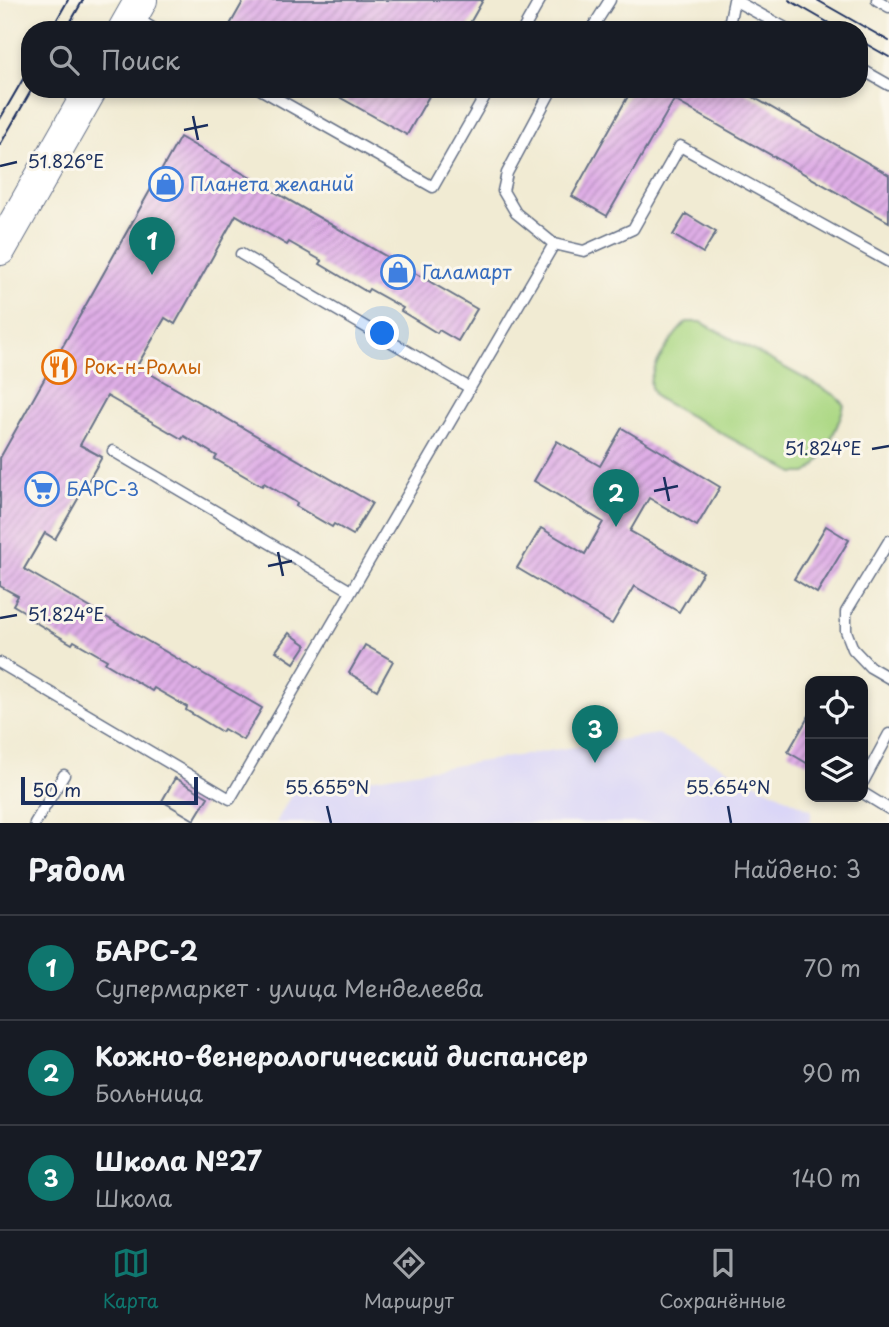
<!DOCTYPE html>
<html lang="ru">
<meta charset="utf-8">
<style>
:root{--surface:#171b24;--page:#242831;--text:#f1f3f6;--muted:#9ea1a6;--line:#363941;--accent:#0f766e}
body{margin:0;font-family:"Playpen Sans",sans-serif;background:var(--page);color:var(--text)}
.controls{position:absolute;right:21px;bottom:21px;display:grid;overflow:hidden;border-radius:14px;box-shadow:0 4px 10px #0003}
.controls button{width:63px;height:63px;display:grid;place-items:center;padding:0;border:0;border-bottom:2px solid var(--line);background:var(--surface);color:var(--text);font:35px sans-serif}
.scale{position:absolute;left:21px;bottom:18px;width:177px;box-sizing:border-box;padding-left:7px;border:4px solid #1b2f5e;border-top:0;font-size:19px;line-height:24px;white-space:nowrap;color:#1b2f5e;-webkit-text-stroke:5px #fbf7ec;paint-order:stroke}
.you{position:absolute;left:383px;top:334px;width:24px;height:24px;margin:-18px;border:5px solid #fff;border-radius:50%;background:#1a73e8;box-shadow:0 0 0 10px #1a73e833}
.badge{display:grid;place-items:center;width:46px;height:46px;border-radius:50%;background:var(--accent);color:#fff;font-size:23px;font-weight:700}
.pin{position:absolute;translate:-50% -58px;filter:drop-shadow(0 2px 4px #0008)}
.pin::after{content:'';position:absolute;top:37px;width:24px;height:21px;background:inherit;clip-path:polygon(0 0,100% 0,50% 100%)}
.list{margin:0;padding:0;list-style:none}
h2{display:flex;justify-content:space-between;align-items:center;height:91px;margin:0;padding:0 28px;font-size:30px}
h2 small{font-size:23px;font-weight:400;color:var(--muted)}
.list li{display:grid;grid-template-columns:46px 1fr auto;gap:21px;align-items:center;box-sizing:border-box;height:105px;padding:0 28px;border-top:2px solid var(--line)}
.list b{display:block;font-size:26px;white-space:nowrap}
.list p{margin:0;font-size:23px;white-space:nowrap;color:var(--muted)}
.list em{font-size:23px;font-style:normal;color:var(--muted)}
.icon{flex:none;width:38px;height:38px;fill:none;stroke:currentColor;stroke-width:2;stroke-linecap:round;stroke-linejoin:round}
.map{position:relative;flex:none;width:889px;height:823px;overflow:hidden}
.search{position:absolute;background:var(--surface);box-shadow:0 4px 10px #0003;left:21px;right:21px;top:21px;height:77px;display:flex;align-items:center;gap:18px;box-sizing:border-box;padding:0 24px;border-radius:28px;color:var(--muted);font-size:26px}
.sheet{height:406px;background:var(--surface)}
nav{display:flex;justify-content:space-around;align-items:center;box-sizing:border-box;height:98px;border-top:2px solid var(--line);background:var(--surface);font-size:19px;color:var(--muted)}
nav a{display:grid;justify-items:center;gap:4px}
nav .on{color:var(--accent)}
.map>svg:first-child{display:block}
.built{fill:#dad6f7}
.green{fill:#acd884;stroke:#648471;stroke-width:2}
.building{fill:url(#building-hatch)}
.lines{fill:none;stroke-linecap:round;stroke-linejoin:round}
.service-casing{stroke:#667187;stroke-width:13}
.secondary-casing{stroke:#667187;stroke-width:34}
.service{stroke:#fff;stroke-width:10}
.secondary{stroke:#fff;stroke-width:32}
.tram{stroke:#1b2f5e;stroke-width:2}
.ticks{fill:none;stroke:#1b2f5e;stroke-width:2.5}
.labels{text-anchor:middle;stroke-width:6;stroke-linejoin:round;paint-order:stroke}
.shop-label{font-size:19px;fill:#366cbe;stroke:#fbf7ec;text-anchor:start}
.food-label{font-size:19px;fill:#c56008;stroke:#fbf7ec;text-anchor:start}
.ticks-label{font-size:18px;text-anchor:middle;fill:#1b2f5e;stroke:#fbf7ec;stroke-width:6;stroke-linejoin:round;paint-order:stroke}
</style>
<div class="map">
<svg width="889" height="823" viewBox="0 0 889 823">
<defs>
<pattern id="building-hatch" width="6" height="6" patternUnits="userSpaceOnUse" patternTransform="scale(1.75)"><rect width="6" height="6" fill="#dfaee6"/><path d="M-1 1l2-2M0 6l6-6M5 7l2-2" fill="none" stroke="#b48ebe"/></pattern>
</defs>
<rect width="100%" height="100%" fill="#fbf7ec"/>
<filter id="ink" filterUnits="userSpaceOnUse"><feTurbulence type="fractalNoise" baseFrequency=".0143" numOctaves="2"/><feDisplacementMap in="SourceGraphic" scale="14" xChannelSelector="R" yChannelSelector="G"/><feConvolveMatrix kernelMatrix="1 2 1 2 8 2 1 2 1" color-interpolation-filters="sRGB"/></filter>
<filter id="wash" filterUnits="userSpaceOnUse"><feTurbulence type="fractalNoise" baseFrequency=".00686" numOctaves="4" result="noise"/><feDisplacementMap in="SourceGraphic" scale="28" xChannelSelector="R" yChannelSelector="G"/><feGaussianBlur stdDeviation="1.57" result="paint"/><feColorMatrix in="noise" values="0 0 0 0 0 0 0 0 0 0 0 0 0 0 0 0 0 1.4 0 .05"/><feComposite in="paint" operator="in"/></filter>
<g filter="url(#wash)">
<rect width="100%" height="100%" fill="#f1ebd3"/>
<path class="built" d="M657,734L811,810V823H276L293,791Z"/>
<path class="green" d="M687,322H701L835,395L844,404C842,418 820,468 806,473C805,473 795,473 794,473L657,398C652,392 649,386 651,378C655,362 675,332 687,322Z"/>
<g id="blocks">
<path class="building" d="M244,0H483L466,30H227Z
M325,89H433L407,135Z
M632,89H739L889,175V222L674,100L607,216L572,196Z
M180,137L477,309L458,341L439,330L437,333L401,311L403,308L369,289L367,292L320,264L322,261L289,242L287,245L236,215L175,324L165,318L137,366L372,503L353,535L334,524L332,527L296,506L297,503L264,483L262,486L215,459L217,456L184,436L182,439L107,396L80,445L102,457L55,539L45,533L24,569L262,708L243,740L224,729L222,732L186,710L187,707L154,688L152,691L105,663L107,660L74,641L72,644L28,618L30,615L13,605L18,596L0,586V458Z
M686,214L716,232L703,253L673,235Z
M622,428L720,487L697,526L649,498L630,531L703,572L679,612L634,586L612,624L517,568L541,528L585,554L603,522L534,481L557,441L600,466Z
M826,526L849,540L817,593L794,579Z
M289,633L306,645L294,663L276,651Z
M365,645L393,661L377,690L349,673Z
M810,714V765L788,752Z
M175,778L208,797L194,820L162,801Z"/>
</g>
</g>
<g filter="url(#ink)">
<use href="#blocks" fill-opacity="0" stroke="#667187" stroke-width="2"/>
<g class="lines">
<g class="service-casing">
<path id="service" d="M734,0L789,30
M877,0L889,7
M134,17L156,30
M523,30L540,0
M591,30L610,0
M728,30L734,0
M859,68L889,85
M260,89L433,187L489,89
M552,89L507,173L503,191L516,213L554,244L584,251L633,229L680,146L889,262
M241,254L470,388
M113,451L351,591
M889,541L846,612V631L853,649L870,667L889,678
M0,663L230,799L554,244
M863,782L889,734
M863,793L889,809
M35,823L64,775"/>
</g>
<g class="secondary-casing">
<path id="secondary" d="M124,30L141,0
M0,249L91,89"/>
</g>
<use href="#service" class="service"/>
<use href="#secondary" class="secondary"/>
<path class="tram" d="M789,0L841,30
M817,0L889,41
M51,30L68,0
M66,30L83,0
M859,40L889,57
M0,119L30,67
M0,145L32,89"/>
</g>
</g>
<path class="ticks" d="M193,116L198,140M184,130L208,125M0,166L17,162M872,449L889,446M664,477L669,501M654,491L678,486M278,552L283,576M268,566L292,561M0,618L17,615M327,806L331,823M728,806L731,823"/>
<defs>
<g id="shop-ring" transform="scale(1.75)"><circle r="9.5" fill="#fbf7ec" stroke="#3f7fe0" stroke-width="1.5"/><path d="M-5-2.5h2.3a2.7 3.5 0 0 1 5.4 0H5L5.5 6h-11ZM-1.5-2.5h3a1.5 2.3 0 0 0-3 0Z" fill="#3f7fe0"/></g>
<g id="restaurant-ring" transform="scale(1.75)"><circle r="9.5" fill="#fbf7ec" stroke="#e8710a" stroke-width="1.5"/><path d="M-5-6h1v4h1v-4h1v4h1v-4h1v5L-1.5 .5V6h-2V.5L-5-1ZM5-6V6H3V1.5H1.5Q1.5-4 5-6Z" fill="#e8710a"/></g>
<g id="supermarket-ring" transform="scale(1.75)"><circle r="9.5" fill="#fbf7ec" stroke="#3f7fe0" stroke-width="1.5"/><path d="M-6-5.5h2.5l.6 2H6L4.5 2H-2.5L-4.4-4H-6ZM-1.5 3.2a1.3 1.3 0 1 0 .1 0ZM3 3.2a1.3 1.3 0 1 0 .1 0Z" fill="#3f7fe0"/></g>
</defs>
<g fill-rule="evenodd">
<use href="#shop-ring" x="166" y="184"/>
<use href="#shop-ring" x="398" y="272"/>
<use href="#restaurant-ring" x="59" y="367"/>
<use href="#supermarket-ring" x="42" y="489"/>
</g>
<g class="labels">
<g class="shop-label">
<text x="190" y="191">Планета желаний</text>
<text x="422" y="279">Галамарт</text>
<text x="66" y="496">БАРС-3</text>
</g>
<g class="food-label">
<text x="84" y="374">Рок-н-Роллы</text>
</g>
</g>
<g class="ticks-label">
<text x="66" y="168">51.826°E</text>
<text x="823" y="455">51.824°E</text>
<text x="66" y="621">51.824°E</text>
<text x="327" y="794">55.655°N</text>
<text x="728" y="794">55.654°N</text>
</g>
</svg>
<div class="controls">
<button><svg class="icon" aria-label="locate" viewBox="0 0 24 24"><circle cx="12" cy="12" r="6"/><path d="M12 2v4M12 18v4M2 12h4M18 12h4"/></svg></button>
<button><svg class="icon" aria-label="layers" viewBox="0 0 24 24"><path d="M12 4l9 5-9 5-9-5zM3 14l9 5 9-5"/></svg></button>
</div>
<div class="scale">50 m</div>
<div class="you"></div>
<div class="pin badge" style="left:152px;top:275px">1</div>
<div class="pin badge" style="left:616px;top:527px">2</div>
<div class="pin badge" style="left:595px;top:763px">3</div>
<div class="search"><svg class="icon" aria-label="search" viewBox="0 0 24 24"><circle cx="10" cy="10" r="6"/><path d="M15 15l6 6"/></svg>Поиск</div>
</div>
<section class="sheet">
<h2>Рядом<small>Найдено: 3</small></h2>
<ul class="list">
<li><span class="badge">1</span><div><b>БАРС-2</b><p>Супермаркет · улица Менделеева</p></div><em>70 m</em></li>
<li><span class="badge">2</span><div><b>Кожно-венерологический диспансер</b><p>Больница</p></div><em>90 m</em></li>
<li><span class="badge">3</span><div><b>Школа №27</b><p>Школа</p></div><em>140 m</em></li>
</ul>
</section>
<nav>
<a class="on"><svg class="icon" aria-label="map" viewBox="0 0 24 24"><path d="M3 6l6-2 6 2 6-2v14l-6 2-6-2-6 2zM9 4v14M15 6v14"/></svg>Карта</a>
<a><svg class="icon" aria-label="directions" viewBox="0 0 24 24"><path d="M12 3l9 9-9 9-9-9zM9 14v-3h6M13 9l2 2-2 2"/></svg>Маршрут</a>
<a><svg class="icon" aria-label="saved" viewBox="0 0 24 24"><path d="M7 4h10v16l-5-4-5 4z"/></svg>Сохранённые</a>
</nav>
